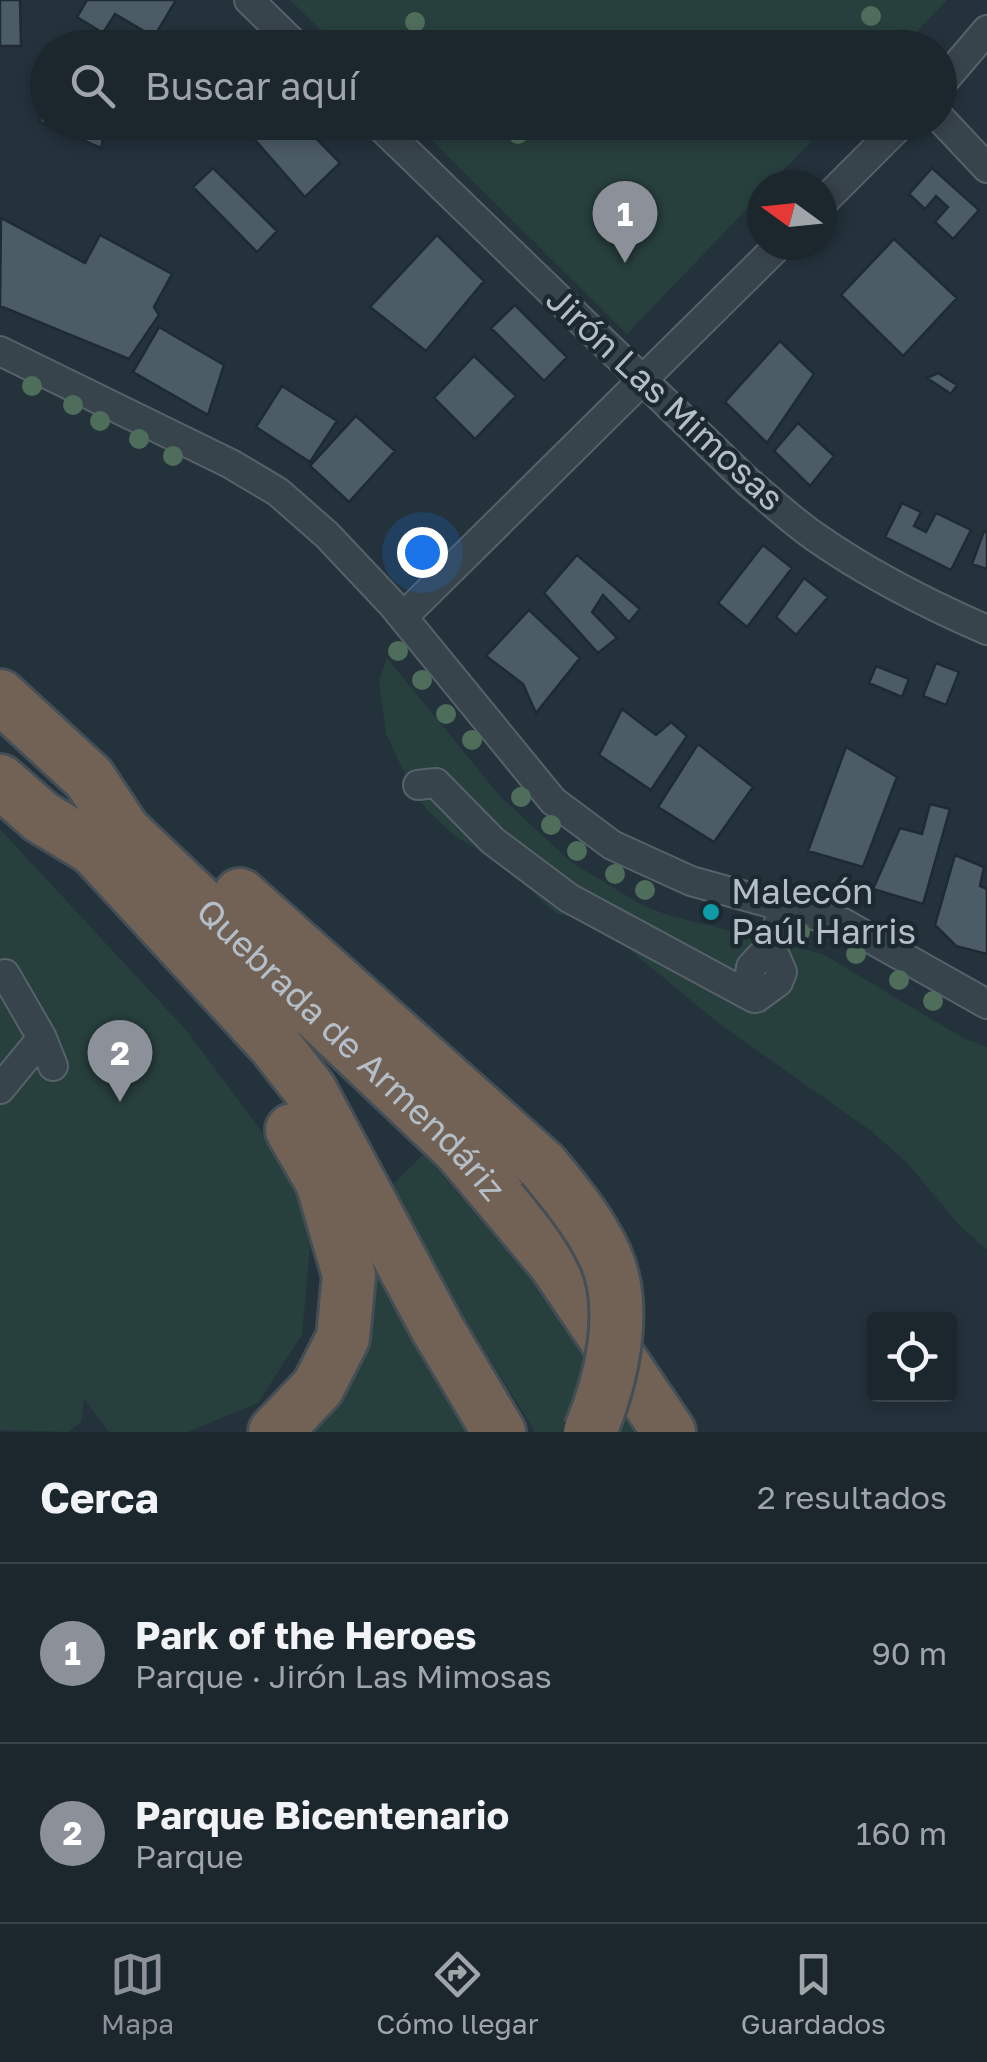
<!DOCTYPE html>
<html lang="es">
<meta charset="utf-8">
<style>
:root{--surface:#1b262d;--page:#242e35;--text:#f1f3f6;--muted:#a0a5aa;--line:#394349;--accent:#8c9099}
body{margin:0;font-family:"Golos Text",sans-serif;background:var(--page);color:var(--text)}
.controls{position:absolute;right:30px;bottom:30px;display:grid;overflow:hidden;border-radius:10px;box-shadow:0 5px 15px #0003}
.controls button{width:90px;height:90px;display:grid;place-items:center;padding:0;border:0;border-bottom:2px solid var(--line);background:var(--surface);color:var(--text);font:50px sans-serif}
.compass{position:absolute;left:747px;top:170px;width:90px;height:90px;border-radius:50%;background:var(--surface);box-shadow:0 5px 15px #0003;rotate:285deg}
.you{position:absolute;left:422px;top:552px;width:35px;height:35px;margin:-25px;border:8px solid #fff;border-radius:50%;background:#1a73e8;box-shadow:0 0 0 15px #1a73e833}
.badge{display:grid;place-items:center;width:65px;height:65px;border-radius:50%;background:var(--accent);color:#fff;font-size:32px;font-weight:700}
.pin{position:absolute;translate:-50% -82px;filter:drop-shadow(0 2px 5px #0008)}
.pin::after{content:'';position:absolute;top:52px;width:35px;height:30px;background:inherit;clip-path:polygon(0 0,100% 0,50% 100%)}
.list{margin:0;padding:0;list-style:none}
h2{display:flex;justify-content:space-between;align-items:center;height:130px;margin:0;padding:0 40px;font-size:42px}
h2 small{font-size:32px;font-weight:400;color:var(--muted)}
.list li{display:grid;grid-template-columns:65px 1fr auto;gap:30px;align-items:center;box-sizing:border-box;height:180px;padding:0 40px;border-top:2px solid var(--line)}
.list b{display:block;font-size:38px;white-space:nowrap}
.list p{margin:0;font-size:32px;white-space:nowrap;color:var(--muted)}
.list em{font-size:32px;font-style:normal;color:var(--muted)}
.icon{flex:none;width:55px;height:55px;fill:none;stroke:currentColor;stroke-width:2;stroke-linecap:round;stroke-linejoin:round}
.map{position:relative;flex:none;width:987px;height:1432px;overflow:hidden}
.search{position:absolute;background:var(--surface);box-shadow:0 5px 15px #0003;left:30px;right:30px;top:30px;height:110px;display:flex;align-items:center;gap:25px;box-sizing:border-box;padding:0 35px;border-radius:55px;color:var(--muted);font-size:38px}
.sheet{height:490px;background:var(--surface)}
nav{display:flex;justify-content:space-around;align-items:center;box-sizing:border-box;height:140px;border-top:2px solid var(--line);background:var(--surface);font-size:28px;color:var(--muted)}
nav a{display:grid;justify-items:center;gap:5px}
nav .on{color:var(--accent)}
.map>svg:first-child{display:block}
.green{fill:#273f3d}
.building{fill:#4c5c67;stroke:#1f2b33;stroke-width:2.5}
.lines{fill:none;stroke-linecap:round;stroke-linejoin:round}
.street-casing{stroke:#56616a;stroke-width:32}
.highway-casing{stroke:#434e57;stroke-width:58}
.street{stroke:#38444c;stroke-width:28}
.highway{stroke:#726255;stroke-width:52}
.highway-bridge-casing{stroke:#434e57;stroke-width:58;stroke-linecap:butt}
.highway-bridge{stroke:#726255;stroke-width:52}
.tree{fill:#4f6d5b}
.culture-dot{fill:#0f9aa8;stroke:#1d2931;stroke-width:4}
.labels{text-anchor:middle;stroke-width:9;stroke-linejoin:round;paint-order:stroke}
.street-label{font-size:35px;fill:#b3bec8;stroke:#1d2931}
.poi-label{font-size:35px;fill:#b3bec8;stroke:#1d2931;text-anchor:start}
</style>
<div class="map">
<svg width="987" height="1432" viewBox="0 0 987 1432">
<rect width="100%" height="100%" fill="#24323c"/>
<path class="green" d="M290,0H947L901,48L338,47Z
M414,123H829L769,185H762V193L627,334Z
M387,658L500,796L571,862L642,905L668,915L823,954L965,1039L987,1047V1250L960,1226L907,1163L871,1131L721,1025L620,942L581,919L555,913L502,864L455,836L427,810L410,785L386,734L379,681Z
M0,829L187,1031L292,1172L310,1246L302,1335L258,1403L188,1432H109L84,1399L81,1422L68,1432L0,1430Z
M424,1154L540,1290L603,1379L650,1432H535L442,1282L392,1185Z
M362,1236L474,1432H313L326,1419L351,1380Z"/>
<path class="building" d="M0,0H20L21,46H0Z
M87,0H176L154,37L115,14L103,33L77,17Z
M46,59L48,122H107L101,148L40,122Z
M254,122H300L340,163L305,197L247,131Z
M213,168L277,231L257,252L193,187Z
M932,168L979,210L953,239L935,222L948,207L936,196L925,209L909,194Z
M1,218L85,263L100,235L172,274L154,307L159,315L129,359L0,306Z
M437,235L484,281L426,351L370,307Z
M894,239L957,298L903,356L841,295Z
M515,305L567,357L544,381L491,328Z
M159,327L224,365L208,415L133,372Z
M780,341L814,374L767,443L725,402Z
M474,356L516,396L475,439L434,398Z
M938,373L957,385L951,394L927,378Z
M282,386L337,421L310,462L256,427Z
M356,416L395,451L349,502L310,466Z
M798,423L834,456L810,486L774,451Z
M902,503L921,512L914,526L926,532L936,513L971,530L951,570L885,537Z
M984,531L987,532V569L972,564Z
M763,545L792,568L747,627L718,603Z
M577,555L640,609L629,622L603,595L592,612L617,638L598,653L544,593Z
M804,578L828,597L796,635L776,617Z
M529,610L580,658L536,713L523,684L486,656Z
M936,663L959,672L946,705L923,696Z
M876,666L909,679L902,697L869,683Z
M622,709L656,735L671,722L687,736L651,790L599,755Z
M698,744L753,787L714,842L658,807Z
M846,747L897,777L863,867L808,851Z
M930,804L950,809L923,904L873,889L900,828L922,834Z
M955,855L984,867L980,886L987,889V954L956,946L935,925Z"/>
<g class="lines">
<g class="street-casing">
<path id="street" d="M249,0L298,48
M940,85L987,30
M940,118L987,168
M376,122L747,481C769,499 791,520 814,536C868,574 927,604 987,630
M822,203L903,122
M0,351L231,464L278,492L327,535L392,604L553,801L612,845L691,881L843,923L987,1004
M403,617L779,245
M418,785L436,783L493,841L569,898L754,998
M761,956L776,958L782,972L778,982L756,998L748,989L751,967Z
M771,956L783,906
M5,974L42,1038L53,1066
M0,1089L42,1038"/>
</g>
<g class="highway-casing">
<g id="highway">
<path id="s1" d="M0,696L89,778L124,831L459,1149L554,1262L669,1432"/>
<path d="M0,781L41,817L94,849L274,1044L310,1090L437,1328L499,1432"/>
<path d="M240,895L543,1166"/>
<path d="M275,1432L318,1387L343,1338L349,1275L322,1182L292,1130"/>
</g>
</g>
<use href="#street" class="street"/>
<use href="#highway" class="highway"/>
<g class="highway-bridge-casing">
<path id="highway-bridge" d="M543,1166C566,1194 590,1223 605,1256C629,1309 611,1382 590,1432"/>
</g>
<use href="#highway-bridge" class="highway-bridge"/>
</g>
<g class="tree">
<circle cx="871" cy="16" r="10"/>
<circle cx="415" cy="22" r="10"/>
<circle cx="518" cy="134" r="10"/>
<circle cx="32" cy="386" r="10"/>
<circle cx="73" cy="405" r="10"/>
<circle cx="100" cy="421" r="10"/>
<circle cx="139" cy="439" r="10"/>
<circle cx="173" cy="456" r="10"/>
<circle cx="398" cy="651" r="10"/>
<circle cx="422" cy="680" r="10"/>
<circle cx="446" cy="714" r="10"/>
<circle cx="472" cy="740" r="10"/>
<circle cx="521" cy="797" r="10"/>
<circle cx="551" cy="825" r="10"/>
<circle cx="577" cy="851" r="10"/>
<circle cx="615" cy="874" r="10"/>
<circle cx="645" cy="890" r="10"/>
<circle cx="800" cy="932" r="10"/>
<circle cx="856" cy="954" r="10"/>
<circle cx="899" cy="980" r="10"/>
<circle cx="933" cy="1001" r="10"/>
</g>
<circle class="culture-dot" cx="711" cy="912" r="10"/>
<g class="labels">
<g class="street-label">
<text transform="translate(665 399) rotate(43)" y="12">Jirón Las Mimosas</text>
<text dy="12" stroke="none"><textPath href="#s1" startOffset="500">Quebrada de Armendáriz</textPath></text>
</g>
<g class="poi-label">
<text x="731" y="904">Malecón<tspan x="731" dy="40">Paúl Harris</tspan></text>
</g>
</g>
</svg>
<div class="controls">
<button><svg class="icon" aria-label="locate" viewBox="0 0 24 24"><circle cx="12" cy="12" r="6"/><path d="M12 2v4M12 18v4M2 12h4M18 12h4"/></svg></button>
</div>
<svg class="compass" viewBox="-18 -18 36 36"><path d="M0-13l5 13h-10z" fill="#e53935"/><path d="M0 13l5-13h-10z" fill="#a0a5aa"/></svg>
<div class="you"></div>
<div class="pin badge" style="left:625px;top:263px">1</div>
<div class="pin badge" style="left:120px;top:1102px">2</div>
<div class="search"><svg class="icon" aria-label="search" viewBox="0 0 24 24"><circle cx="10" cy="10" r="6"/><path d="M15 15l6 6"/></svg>Buscar aquí</div>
</div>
<section class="sheet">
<h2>Cerca<small>2 resultados</small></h2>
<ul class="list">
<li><span class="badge">1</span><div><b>Park of the Heroes</b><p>Parque · Jirón Las Mimosas</p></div><em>90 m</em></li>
<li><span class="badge">2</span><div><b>Parque Bicentenario</b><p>Parque</p></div><em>160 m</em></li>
</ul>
</section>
<nav>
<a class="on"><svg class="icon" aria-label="map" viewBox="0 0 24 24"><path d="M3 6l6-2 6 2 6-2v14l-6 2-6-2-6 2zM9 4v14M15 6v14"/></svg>Mapa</a>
<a><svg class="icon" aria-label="directions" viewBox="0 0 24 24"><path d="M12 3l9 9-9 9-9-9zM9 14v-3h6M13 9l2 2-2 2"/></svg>Cómo llegar</a>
<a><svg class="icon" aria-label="saved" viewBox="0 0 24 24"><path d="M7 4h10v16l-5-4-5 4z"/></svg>Guardados</a>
</nav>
